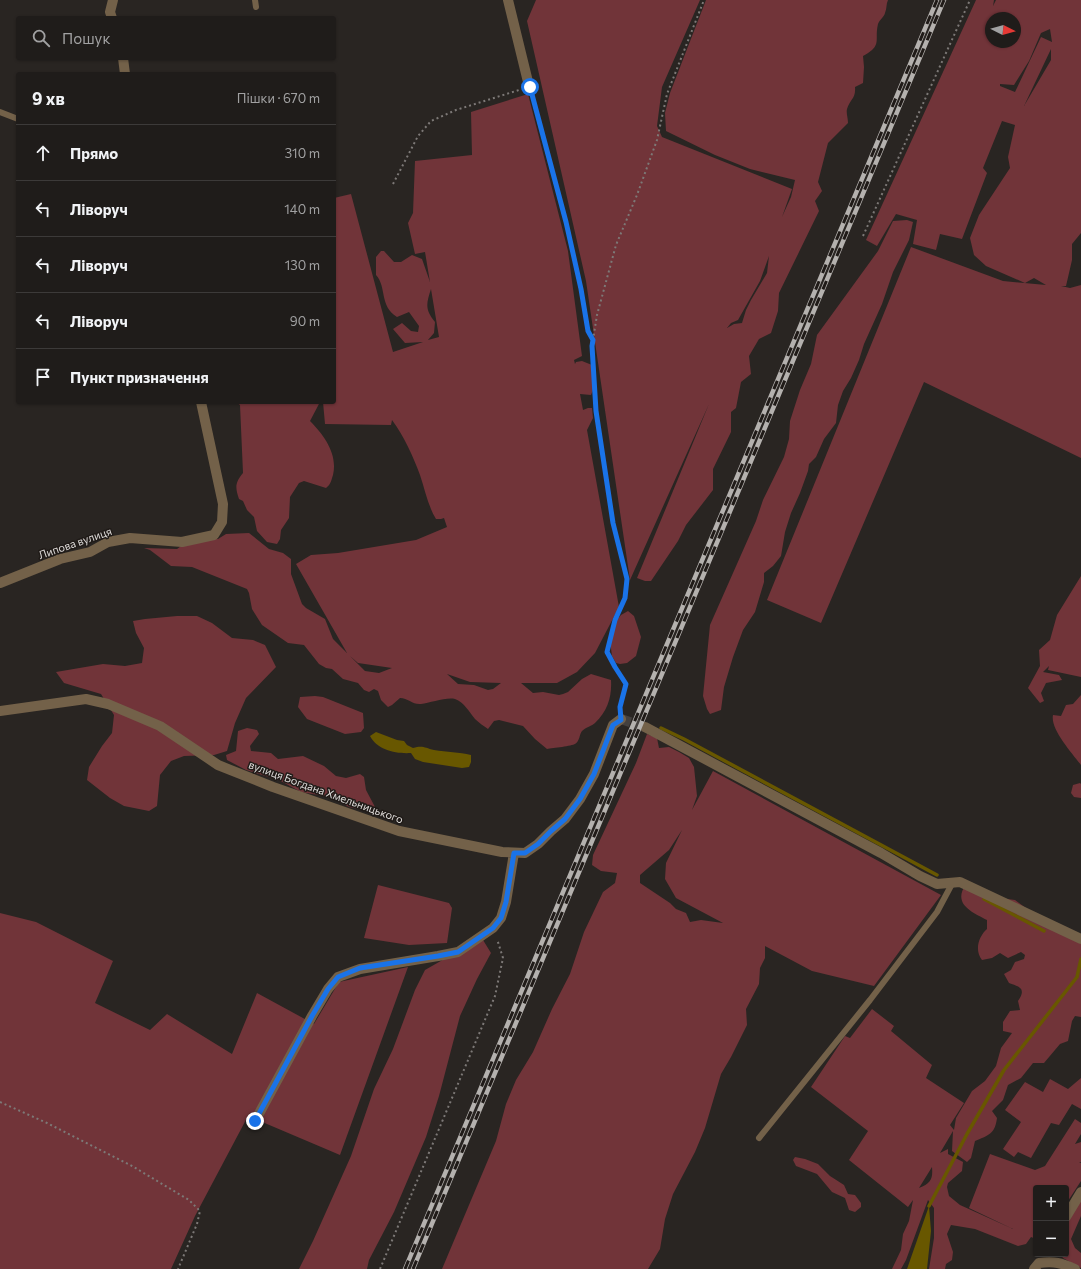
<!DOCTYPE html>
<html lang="uk">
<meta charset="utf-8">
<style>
:root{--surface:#1f1c1a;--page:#2c2927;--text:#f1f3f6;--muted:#a1a1a2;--line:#3c3a39}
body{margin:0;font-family:Commissioner,sans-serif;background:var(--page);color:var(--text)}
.controls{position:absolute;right:12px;bottom:12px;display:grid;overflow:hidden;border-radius:4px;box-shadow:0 1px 3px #0004}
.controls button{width:36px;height:36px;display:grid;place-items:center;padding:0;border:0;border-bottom:1px solid var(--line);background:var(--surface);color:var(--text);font:20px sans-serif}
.compass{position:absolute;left:985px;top:12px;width:36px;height:36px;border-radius:50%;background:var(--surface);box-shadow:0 1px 3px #0004;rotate:96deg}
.stop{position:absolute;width:12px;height:12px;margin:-9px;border:3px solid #1a73e8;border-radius:50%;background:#fff}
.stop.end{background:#1a73e8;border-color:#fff;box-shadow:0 1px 4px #0008}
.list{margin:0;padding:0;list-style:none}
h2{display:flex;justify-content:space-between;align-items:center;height:52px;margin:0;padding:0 16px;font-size:17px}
h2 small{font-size:13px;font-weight:400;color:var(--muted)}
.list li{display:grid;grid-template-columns:26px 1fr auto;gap:12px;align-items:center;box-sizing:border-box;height:56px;padding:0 16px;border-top:1px solid var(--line)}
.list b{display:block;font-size:15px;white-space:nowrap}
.list em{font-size:13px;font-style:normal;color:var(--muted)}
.icon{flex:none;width:22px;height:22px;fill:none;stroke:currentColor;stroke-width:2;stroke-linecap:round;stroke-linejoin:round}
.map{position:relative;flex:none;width:1081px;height:1269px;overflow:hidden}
.search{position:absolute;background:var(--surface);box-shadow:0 1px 3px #0004;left:16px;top:16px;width:320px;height:44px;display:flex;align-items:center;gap:10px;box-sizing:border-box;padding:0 14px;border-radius:4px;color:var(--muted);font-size:15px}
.panel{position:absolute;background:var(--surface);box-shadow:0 1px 3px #0004;left:16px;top:72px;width:320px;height:332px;border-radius:4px}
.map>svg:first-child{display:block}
.green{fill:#713439;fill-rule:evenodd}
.water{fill:#685700}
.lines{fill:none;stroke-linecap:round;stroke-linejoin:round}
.stream{stroke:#685700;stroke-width:3.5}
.minor-tunnel{stroke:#44403e;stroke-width:10;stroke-dasharray:10 5;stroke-linecap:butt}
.path{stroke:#7d7977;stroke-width:2;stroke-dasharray:2 3;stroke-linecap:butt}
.service{stroke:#736149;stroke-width:6}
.minor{stroke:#736149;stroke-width:10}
.rail-casing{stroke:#b4b1ae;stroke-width:4.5}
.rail{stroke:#201b18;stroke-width:3;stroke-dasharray:9;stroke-linecap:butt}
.route{stroke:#1a73e8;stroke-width:5}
.labels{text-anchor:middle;stroke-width:3;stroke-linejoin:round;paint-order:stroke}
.street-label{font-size:11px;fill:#dfdcda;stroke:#201b18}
</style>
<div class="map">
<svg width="1081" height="1269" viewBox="0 0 1081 1269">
<rect width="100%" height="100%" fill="#292522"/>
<path class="green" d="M536,0H700L662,87L657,126L662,137L792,189L782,217L791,197L795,180L750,169L715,155L666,131L665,113L670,93L706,0H888C886,4 887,8 885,13C884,17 880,19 878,24C874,41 883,45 863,56L864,67L863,83L855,87C856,99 850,99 847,109C846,113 848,118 848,123L828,143L818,182L822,191L815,201L819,211L779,293L778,311L771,333L759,339L749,356L751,374L741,382L736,408L731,412V432L713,469V490L686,525L678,541L651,581H645L637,578L709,404L630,580L586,281L527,21ZM769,256L767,273L751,300L746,310L742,323L734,324L727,328L731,323L738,320L760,281Z
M976,0H994L993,6L996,0H1081V233L1072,244V260L1066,286H1061L1070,288L1081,285V458L924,382L821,623L767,600L911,247L1003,281L1046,285L1034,278L1025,283L986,266L974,255L970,238L979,215L1010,168L1008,157L1015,125L1002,121L983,168L987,173L962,239L940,234L936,250L913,244L917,220L896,214L877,246L866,240ZM991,18H1015V42H991ZM1050,29L1052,42L1041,37L1015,92L1000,86V84L1014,85L1029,61L1041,33ZM1051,49V60L1024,106Z
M528,94L568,251L582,356L574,360L575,364L576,362L582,361L592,365C595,373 595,387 591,395L580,394L583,410L588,408H592L593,418L587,430L619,607L595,653L577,672L557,683H521L533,693L543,692L559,695L563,694L568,692L582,679L591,674L611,680C612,696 608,711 595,723C592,726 586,727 582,731C579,735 580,741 575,744C572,746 553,748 547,749L535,739L523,726L499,720L494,721L488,729C484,726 479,723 475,719C470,713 464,702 455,699C446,697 430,703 421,704C413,705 408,698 400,698L392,705L388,707L381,700L378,691L374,689L369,692L364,690L358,683L343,679L332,669L326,668L319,664L304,645L288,643L262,625L252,609L249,593L247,589L192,567L171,566L150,550L144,548L177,549L184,544L207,538L218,539L226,534L249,533L269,549L283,553L291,559V574L302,604L306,608L325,619L333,639L347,653L296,564L311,555L338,553L416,540L447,527L444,518L441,519H436C428,506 425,490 420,475C413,456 404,436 392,420L391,425L325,424L323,402H334V198L351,194L393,352L423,342L405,343L393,329L402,323L411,331L418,332L419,326L409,312L397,317C379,306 387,287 376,275V257L381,251H384L394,262H401L412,255L422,259L430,282L425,252L415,254L408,223L413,213L415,161L472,155L471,112ZM431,289L439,337L428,340L434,333L435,322C425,310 426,304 431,289ZM350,656L358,663L392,668L379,673L365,671ZM447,674L470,682L501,683L493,689L488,690L474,685L458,684Z
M907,220L913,222L909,240L893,272L882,304L864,344L859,360L851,378L843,391L838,405L836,423L824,439L816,457L809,464L808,471L800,493L791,513L785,532L781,556L773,566L764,573V582L755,612L743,630L733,657L724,687L721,710L710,714L707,709L703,696L710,625L756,521L763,500L784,457L789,439L790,421L800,390L811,364L817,335L878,251L893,221Z
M236,402H320L310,421C324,435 338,454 333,475C331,481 331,484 326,488L304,481L299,483L290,497L289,518L281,530L280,539L277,544L267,542L257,531L254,517L247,510L243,501L239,499C235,487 235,483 243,473L240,405Z
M1081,576V677L1048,670L1049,666L1043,672L1059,675L1062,680L1046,683L1041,693L1044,701L1040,703L1028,688L1040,666L1039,650L1050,640L1057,615Z
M628,611L634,616L641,637L636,656L627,663L620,664L616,663L612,656L610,641L616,621L621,615Z
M177,616H197L212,623L232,638L253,640L265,645L276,667L246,698L235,723L227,751L214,755L184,756L171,761L160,775L157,806L149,811L124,806L110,798L87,780L89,767L102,746L112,733L114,715L101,694L64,683L56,672L103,664L125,666L142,663L144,648L136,633L133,621L145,619Z
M1081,695V765C1072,753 1050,729 1053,715L1061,716L1066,705L1073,704Z
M315,696L323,697L363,713L364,728L361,732L345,734L307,719L298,707L300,697Z
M247,728L257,730L259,734L250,746L251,751L271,753L278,759L303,756L324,766L336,776L346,778L360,774L364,777L366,790L375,807L368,811L349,807L330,797L301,792L279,780L246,770L227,760L226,755L236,751L238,731Z
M647,734L657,738L659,748L669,747L679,752L689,758L694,767L697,796L692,810L713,771L941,895L874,986L812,971L765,946V958L760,968L759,984L746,1009L747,1025L731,1057L721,1074L705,1128L695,1152L673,1194L665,1219L660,1249L648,1269H442L496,1141L506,1104L516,1080L533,1052L552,1009L570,974L584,932L603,892L615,883L617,873L601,871L592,865L593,855L636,763ZM682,830L666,863L665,879L676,898L723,923L701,920L690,922L686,913L676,909L670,903L640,883V875L669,850Z
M1080,783L1081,784V798L1074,797L1071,793L1073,785Z
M966,884L992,897L1015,900L1050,926L1081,943V1017L1075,1016L1072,1021L1068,1041L1060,1044L1044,1063H1033L1021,1078L1008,1085L1003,1100L992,1111L997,1118C995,1134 989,1135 975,1141L971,1158L967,1162L952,1151L953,1131L940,1153L948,1149V1154L963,1162L962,1171L948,1183L947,1187L949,1196L960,1205L1013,1229L969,1208L990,1154L1035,1170L1045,1166L1075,1119L1081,1123V1134L1075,1144L1081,1142V1162H1079L1081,1163V1181L1066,1204V1188H1036V1239L1031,1237L1026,1244L1018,1246L975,1229L951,1225L947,1234L953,1252L952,1260L946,1264L945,1269H929L934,1238V1208L928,1200L906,1260L901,1269H892L901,1250L903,1234L909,1221L913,1200L908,1207L849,1160L868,1131L811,1087L845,1036L850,1038L872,1009L894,1026L891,1031L932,1065L926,1078L964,1103L950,1125L954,1130L956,1118L972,1091L985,1081L996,1066L1001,1048L1012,1033L1003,1031V1022L1010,1011L1020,1010L1018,1001C1026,989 1021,987 1009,983L1004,974L1011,970L1015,962L1024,959L1025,955L1021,952L1008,958L1000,953L992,958L982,960C974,950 979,936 987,929V920C972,912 952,904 966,884ZM932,1167C933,1179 931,1183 919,1188Z
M378,885L449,903L452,908L447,943L409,945L364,938Z
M0,913L36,922L113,961L95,1003L150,1030L167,1014L232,1054L257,993L314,1024L339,982L408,967L340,1155L248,1116L195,1216L171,1269H0Z
M483,940L491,953L477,979L460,1016L439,1096L426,1137L394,1212L369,1260L367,1269H299L313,1241L351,1156L374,1089L393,1049L415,990L425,970L453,954Z
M1081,1078V1109L1072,1104L1059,1125L1051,1123L1031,1158L1018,1152L1014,1157L1003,1149L1021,1122L1005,1110L1025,1082L1043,1092L1050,1079L1068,1089Z
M795,1157L805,1159L818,1164L830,1176L844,1185L848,1194L855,1195L861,1203V1207L855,1212L849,1210L845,1198L832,1192L817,1174L796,1166L793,1160Z
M1081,1187V1216L1071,1239L1075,1248L1081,1253V1268L1063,1258L1060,1254H1066V1213Z"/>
<path class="water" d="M376,732L397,740L404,741L407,745L413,748C423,745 425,748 434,750C447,752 459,752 471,755V762L469,767L462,768L423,762L415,759L411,753C396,754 377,750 370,736Z
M929,1206L931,1231L927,1269H907Z"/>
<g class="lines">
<path class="stream" d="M661,728L684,739L937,875
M984,899L1044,931
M929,1206L967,1134L1004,1070L1077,977L1081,959"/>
<path class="minor-tunnel" d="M621,719L645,727"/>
<path class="path" d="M534,101L566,222L581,289L588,331L592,339
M393,184L418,136L431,121L456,110L519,90
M863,236L970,0
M620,708L626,683L615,667L607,652L615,620L625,598L627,579L613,523L596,411L592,346L597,315L616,245L637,195L657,140L667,94L704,0
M0,1102L47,1123L132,1166L189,1200L200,1211L197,1224L178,1269
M380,1269L495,996L503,958L497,939"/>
<path class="service" d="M255,0L256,7
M0,112L18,119
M759,1138L870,1000L937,912L953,882"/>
<path class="minor" d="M508,0L530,90
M112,18L110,12L113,0
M123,58L125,74
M0,583L60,559L90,552L108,542L130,538L182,542L214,535L222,522L223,504L201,402
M0,711L86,699L108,704L160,726L218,765L273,787L399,831L502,852L525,853L538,844L551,831L565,819L580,799L594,774L613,725L621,719
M645,727L881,853L920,876L937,884L960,882L1081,939
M255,1121L312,1016L328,989L338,977L360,969L438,956L458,952L493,928L501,918L506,902L514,853
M1066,1217L1081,1192
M1034,1269L1039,1263C1055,1261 1061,1263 1075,1269"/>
<g class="rail-casing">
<path id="rail" d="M405,1269L937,0
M413,1269L944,0"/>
</g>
<use href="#rail" class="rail"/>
</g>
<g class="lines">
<path class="route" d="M255,1121L312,1016L328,989L338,977L360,968L438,956L458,952L493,928L501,918L506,902L514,853H525L538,844L551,831L565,819L580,799L594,774L613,725L621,720L620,707L626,684L615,667L607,652L615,620L625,598L627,579L613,523L596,411L592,346L593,340L588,331L581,289L566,222L530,87"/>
</g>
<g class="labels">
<g class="street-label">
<text transform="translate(75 543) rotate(-19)" y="4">Липова вулиця</text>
<text transform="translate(326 792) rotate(20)" y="4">вулиця Богдана Хмельницького</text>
</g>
</g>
</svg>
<div class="controls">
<button>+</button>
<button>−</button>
</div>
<svg class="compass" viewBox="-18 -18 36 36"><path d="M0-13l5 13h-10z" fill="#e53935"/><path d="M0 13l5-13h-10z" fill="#a1a1a2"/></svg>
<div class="stop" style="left:530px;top:87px"></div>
<div class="stop end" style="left:255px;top:1121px"></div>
<div class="search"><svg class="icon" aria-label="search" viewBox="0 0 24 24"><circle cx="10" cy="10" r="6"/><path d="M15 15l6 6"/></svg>Пошук</div>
<section class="panel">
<h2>9 хв<small>Пішки · 670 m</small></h2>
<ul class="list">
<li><svg class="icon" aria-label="ahead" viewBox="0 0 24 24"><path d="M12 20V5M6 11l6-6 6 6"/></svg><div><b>Прямо</b></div><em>310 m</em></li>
<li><svg class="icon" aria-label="left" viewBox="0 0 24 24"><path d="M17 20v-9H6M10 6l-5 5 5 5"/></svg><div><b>Ліворуч</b></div><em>140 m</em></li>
<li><svg class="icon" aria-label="left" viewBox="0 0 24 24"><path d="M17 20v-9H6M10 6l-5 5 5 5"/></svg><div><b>Ліворуч</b></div><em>130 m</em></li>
<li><svg class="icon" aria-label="left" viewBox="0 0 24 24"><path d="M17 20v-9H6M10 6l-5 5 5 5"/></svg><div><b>Ліворуч</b></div><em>90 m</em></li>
<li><svg class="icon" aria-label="arrive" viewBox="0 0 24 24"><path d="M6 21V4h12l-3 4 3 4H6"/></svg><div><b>Пункт призначення</b></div></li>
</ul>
</section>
</div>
